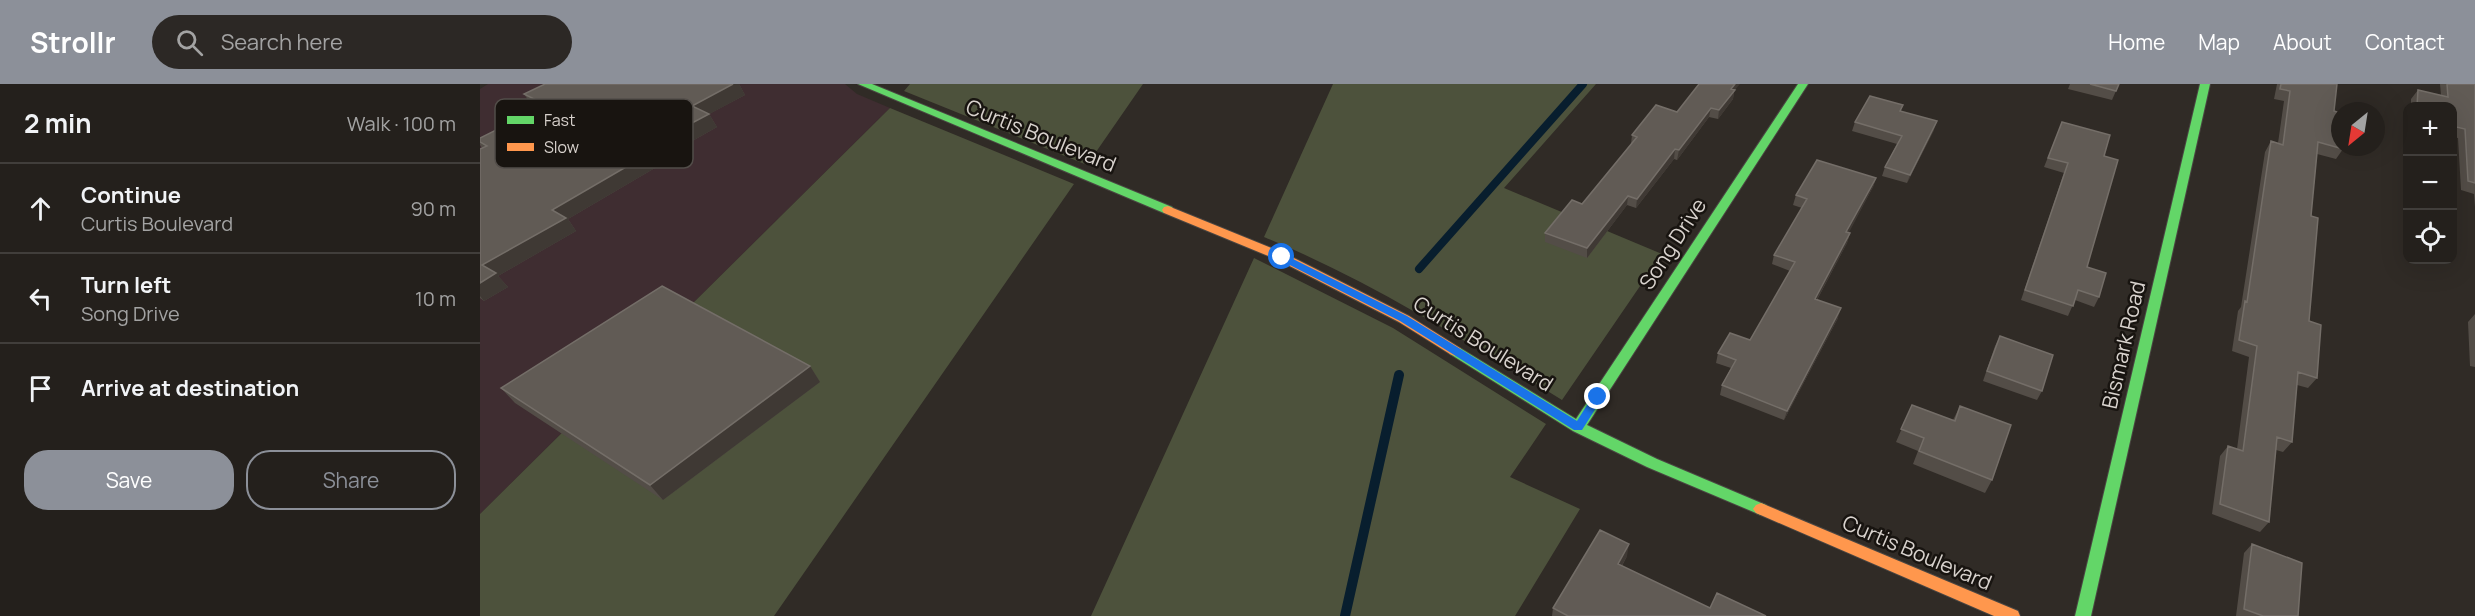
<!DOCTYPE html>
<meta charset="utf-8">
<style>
:root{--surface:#24201c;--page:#2c2825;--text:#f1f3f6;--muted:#a3a3a3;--line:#413e3b;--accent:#8c9099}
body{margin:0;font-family:Manrope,sans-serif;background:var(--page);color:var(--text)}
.controls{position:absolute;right:18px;top:18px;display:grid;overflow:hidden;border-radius:12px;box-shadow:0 6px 24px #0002}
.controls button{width:54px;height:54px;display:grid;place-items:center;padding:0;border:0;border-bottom:2px solid var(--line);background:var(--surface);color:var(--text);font:30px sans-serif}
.compass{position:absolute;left:1851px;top:18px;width:54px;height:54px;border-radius:50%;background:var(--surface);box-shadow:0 6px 24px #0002;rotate:210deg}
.stop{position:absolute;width:18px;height:18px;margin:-14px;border:4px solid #1a73e8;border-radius:50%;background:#fff}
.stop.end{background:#1a73e8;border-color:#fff;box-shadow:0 2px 6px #0008}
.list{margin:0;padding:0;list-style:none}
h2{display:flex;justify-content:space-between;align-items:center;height:78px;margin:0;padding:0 24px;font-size:26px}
h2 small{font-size:20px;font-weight:400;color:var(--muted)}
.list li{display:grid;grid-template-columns:39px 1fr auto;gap:18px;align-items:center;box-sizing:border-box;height:90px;padding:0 24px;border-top:2px solid var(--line)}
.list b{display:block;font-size:22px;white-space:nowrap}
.list p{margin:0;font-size:20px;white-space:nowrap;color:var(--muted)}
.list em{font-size:20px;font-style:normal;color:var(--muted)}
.actions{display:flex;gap:12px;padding:18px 24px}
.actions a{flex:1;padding:14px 0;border:2px solid var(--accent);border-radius:24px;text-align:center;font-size:21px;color:var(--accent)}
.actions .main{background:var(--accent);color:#fff}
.icon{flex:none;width:33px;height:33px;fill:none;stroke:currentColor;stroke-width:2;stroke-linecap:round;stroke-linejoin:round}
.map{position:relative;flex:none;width:1995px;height:532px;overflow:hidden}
header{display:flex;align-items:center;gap:36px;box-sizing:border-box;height:84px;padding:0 30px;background:var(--accent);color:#fff}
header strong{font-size:28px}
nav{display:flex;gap:33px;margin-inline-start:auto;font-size:21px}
.search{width:420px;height:54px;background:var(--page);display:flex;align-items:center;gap:15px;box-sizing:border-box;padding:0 21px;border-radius:33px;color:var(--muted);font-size:22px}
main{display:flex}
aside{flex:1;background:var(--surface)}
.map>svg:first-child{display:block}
.commercial{fill:#3f2d31}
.green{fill:#4d523c}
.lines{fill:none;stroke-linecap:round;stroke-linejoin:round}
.stream-far1{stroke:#081e2e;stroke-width:8}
.stream{stroke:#081e2e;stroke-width:10}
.fast-casing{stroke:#4a4642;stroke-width:2}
.slow-casing{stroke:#4a4642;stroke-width:2}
.fast{fill:#63d668;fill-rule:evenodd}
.slow{fill:#ff974d;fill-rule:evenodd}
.wall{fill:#534d47}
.shaded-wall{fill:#3f3934}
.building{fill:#615b55;stroke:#746e68;stroke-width:1.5}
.route{fill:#1a73e8}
.labels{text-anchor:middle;stroke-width:5;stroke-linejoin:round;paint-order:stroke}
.street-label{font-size:21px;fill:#d8d2cd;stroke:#181410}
.key{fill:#181410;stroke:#524d49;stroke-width:1.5}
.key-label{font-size:16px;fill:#d8d2cd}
</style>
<header>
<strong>Strollr</strong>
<div class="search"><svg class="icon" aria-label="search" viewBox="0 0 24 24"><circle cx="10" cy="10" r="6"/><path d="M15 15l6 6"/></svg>Search here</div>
<nav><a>Home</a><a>Map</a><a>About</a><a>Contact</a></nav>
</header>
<main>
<aside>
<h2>2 min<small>Walk · 100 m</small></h2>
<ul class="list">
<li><svg class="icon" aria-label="ahead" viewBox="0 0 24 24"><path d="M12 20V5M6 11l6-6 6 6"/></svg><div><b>Continue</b><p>Curtis Boulevard</p></div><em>90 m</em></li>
<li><svg class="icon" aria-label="left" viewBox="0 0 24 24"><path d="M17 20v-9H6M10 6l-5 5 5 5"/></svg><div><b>Turn left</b><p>Song Drive</p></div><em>10 m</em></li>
<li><svg class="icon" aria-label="arrive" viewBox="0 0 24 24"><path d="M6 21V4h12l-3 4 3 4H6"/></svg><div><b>Arrive at destination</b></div></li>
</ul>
<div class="actions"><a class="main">Save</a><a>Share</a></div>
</aside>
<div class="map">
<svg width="1995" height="532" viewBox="0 0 1995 532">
<rect width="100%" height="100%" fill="#302b26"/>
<path class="commercial" d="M8,0H365L377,10L410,24L0,430V5Z"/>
<path class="green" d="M430,0H663L607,81L424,7Z
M853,0H1116L1024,104L1182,170L1082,316C985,257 889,196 784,153Z
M410,24L594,100L294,532H0V430Z
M774,174L913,244L1066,340L1030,393L1100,425L1035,532H611Z"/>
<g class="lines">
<path class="stream-far1" d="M939,185L1103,0"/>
<path class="stream" d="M865,532L919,291"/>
<g class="fast-casing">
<path id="fast" d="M378,0H392L692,123L694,126L692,129H684Z
M1318,0H1328L1107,341L1177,375L1286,421L1289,425L1286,429L1281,431L1276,429L1167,383L1093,347L970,270L968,267L970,264H980L1096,335Z
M1720,0H1730L1611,532H1595Z"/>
</g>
<g class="slow-casing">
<path id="slow" d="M688,122L806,170L929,232L980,264L982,267L975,272L970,270L919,238L798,176L684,129L682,126L684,123Z
M1281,419L1538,527L1540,532H1514L1276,429L1273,425L1276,421Z"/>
</g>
<use href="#fast" class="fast"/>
<use href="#slow" class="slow"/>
</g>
<path class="wall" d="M65,0H259L265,11L229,30L237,43L207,60L209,64L88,135L96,147L18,192L28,203L4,217L0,214V65L2,64L0,61V54L58,25L53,23L44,10Z
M1590,0H1639L1632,16L1588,5Z
M1797,0H1857L1854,27L1863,65L1856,75L1837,70L1831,132L1829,237L1837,294L1828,304L1817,301L1812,358L1803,368L1796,366L1789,438L1780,448L1732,430L1740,372L1748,362L1757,365L1769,273L1752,267L1758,227L1761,223L1785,68L1791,57L1798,59L1804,17L1794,15Z
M1960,0H1995V123L1994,110L1981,106L1978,54L1972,53V22H1931V15L1938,6L1961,11Z
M1254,7L1253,15L1238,35L1229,33L1197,76L1194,75L1156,124L1147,121L1107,174L1065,158V149L1102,120L1151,60L1152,51L1197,28Z
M1421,27L1454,46L1427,99L1402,92L1405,83L1417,60L1372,47L1375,38Z
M1582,38L1624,72L1607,183L1619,213L1614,223L1595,216L1588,232L1541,216L1584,89L1564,83Z
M1396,94L1393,103L1368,149H1370L1367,159L1337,216L1358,234L1304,336L1240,311L1242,301L1251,284L1236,279L1238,269L1270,256L1310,187L1292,180L1294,171L1322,124L1313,121L1316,111Z
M1995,230V283L1990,282L1988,238Z
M1520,252L1562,307L1557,316L1503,297L1515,262Z
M330,282L340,298L183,416L35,319L21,304Z
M1432,321L1473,336L1480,322L1512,396L1505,409L1433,380L1438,367L1416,358Z
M1772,460L1818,532H1756L1764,469Z
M1147,472L1142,482L1230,524L1286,532H1072L1073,524Z"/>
<path class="shaded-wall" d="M253,0H259L265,11L220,35L212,22Z
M1255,0H1260L1254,7L1253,15L1238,35L1239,26Z
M1231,24L1229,33L1197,76L1199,66Z
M229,30L237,43L207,60L209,64L88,135L96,147L18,192L28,203L4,217L0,212V199L2,181L72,126L195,48Z
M1457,37L1454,46L1427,99L1430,91Z
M1195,65L1194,75L1156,124L1157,115Z
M1396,94L1393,103L1364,158L1366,148Z
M1148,112L1147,121L1107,174V164Z
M1370,149L1367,159L1332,225L1335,215Z
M1361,224L1358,234L1304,336L1307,327Z
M330,282L340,298L183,416L170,401Z
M1149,460L1147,472L1136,492L1138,480Z"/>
<path class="building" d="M65,0H253L212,22L229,30L195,48L201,51L72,126L86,134L2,181L16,189L0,199V65L7,62L0,58V54L66,21L44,10Z
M1219,0H1255L1251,5L1255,6L1239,26L1231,24L1199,66L1195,65L1157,115L1148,112L1107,164L1065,149L1092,116L1102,120L1157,53L1152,51L1176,21L1197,28Z
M1610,0H1639L1636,7Z
M1801,0H1857L1854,27L1860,29V63H1863V65L1838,58L1831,132L1838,134L1829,237L1841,241L1837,294L1818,288L1812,358L1797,353L1789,438L1740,420L1748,362L1763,367L1777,262L1759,256L1765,217L1767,218L1791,57L1803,61L1810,7L1800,5Z
M1967,0H1995V99L1988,97L1985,45L1972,42V22H1937L1938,6L1968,13Z
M1390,12L1423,21L1420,27L1457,37L1430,91L1405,83L1422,52L1375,38Z
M1582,38L1630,51L1624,72L1638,76L1607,183L1626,189L1619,213L1598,206L1593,222L1545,206L1588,79L1568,74Z
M1337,76L1396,94L1366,148L1370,149L1335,215L1361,224L1307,327L1242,301L1256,276L1238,269L1250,249L1270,256L1315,178L1294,171L1327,115L1316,111Z
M182,202L330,282L170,401L21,304Z
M1520,252L1573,271L1562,307L1507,287Z
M1432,321L1475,337L1480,322L1531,341L1512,396L1439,367L1444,354L1421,345Z
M1120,446L1149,460L1138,480L1230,524L1237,509L1286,532H1088L1073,524Z
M1772,460L1822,479L1818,532H1783L1764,525Z"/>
<path class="route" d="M798,171H805L927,232L1097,337L1114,310L1118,309L1123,313L1102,346H1094L920,237L798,175Z"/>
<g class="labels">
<g class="street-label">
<text transform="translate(561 52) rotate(22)" y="7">Curtis Boulevard</text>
<text transform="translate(1193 160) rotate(-57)" y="7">Song Drive</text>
<text transform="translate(1003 260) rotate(32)" y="7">Curtis Boulevard</text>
<text transform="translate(1644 261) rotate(-77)" y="7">Bismark Road</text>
<text transform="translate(1437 469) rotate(23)" y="7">Curtis Boulevard</text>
</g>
</g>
<rect x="15" y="15" width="198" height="69" rx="9" class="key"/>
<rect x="27" y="32" width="27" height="8" fill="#63d668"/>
<rect x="27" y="59" width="27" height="8" fill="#ff974d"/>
<g class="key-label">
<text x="64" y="42">Fast</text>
<text x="64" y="69">Slow</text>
</g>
</svg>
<div class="controls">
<button>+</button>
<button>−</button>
<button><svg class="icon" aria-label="locate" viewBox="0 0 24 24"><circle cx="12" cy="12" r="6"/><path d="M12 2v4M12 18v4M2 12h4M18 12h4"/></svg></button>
</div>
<svg class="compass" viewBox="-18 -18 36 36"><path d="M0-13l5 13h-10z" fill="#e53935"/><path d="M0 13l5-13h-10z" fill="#a3a3a3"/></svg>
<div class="stop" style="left:802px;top:173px"></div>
<div class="stop end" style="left:1118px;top:313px"></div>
</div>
</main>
